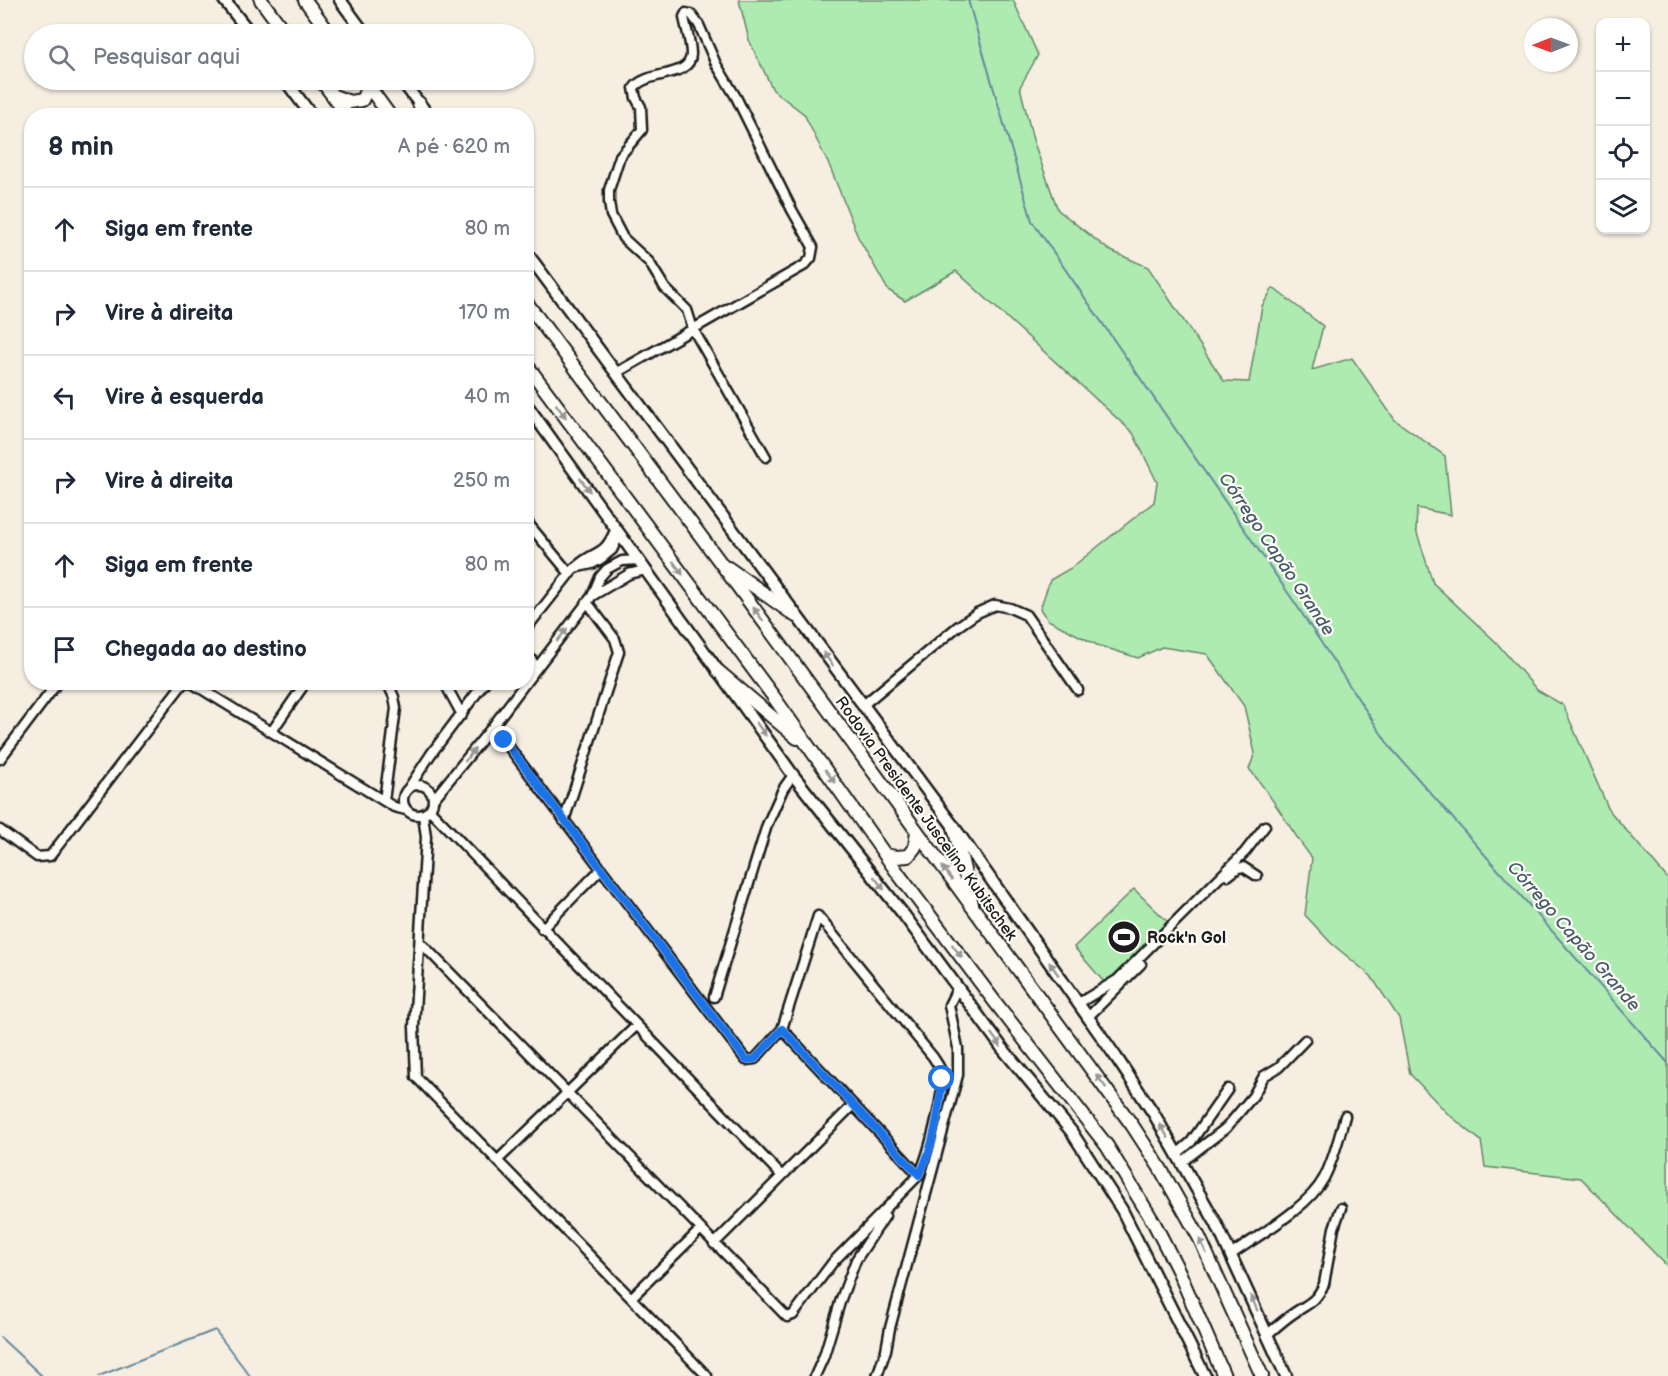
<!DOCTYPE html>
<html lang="pt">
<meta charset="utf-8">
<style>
:root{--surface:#fff;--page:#f6f6f7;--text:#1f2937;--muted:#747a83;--line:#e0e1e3}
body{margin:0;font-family:"Balsamiq Sans",sans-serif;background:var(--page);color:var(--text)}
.controls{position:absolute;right:18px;top:18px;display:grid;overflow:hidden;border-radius:12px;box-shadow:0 2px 4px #0004}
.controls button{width:54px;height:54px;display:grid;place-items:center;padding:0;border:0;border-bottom:2px solid var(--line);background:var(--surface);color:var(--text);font:30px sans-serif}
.compass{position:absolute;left:1524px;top:18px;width:54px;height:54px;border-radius:50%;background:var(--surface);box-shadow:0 2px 4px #0004;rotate:269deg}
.stop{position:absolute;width:18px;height:18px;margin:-14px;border:4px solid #1a73e8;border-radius:50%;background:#fff}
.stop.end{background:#1a73e8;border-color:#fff;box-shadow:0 2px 6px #0008}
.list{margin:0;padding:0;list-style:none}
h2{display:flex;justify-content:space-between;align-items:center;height:78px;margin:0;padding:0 24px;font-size:26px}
h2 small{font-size:20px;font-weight:400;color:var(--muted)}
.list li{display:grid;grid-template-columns:39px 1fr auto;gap:18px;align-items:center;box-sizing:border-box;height:84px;padding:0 24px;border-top:2px solid var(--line)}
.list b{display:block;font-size:22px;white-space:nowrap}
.list em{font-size:20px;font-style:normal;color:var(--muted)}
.icon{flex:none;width:33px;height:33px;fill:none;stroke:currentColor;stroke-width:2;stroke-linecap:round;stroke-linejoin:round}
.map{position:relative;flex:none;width:1668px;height:1376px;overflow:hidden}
.search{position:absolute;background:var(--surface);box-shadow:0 2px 4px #0004;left:24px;top:24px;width:510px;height:66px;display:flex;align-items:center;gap:15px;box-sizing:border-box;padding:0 21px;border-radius:33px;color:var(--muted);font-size:22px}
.panel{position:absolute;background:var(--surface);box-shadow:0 2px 4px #0004;left:24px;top:108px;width:510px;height:582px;border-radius:24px}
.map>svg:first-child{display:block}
.green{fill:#aeebb1;stroke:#658466;stroke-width:1.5}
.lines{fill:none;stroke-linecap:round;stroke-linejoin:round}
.stream{stroke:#66899f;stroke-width:2}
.minor-casing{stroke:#1c1c1c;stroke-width:13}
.major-casing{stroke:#1c1c1c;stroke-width:15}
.highway-casing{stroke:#1c1c1c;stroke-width:16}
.minor{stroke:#fdfcf7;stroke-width:8}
.major{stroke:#fdfcf7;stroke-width:10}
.highway{stroke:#fdfcf7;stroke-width:12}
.oneway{fill:#989794}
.route{stroke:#1a73e8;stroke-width:8}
.labels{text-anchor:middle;stroke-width:4.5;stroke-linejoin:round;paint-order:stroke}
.street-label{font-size:16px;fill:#1c1c1c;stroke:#fdfcf7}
.poi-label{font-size:16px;font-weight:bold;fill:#1c1c1c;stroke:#fdfcf7;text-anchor:start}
.water-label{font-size:18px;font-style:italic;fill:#475c69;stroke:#fdfcf7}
</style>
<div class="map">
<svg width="1668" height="1376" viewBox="0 0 1668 1376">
<rect width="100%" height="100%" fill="#f5eee1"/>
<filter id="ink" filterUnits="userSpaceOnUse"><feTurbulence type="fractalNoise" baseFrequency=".0167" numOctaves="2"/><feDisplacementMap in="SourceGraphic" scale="12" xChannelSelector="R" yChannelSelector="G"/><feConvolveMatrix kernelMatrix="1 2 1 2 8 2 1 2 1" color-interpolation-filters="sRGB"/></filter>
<g filter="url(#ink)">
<path class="green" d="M739,0H1013L1038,55L1020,87L1033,140L1058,210L1109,250L1148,267L1224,381L1249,382L1262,306L1273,288L1323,326L1312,370L1352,358L1395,420L1445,456L1451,515L1417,508L1416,530L1433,583L1495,641L1537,690L1563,705L1609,810L1668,879V1267L1581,1178L1485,1167L1481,1141L1447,1113L1410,1074L1399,1018L1371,976L1331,943L1305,915L1312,858C1289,829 1273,796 1249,769L1255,753L1244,706L1207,654L1162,647L1138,658L1097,645L1048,620L1040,609L1050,580L1071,568L1154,502L1157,482L1133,433L956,271L905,301L888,290L858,237L830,167L804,114L773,90L749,40Z
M1134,889L1172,926L1109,988L1074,947Z"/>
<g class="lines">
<path class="stream" d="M968,0L1032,221L1295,603L1390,747L1668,1063
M0,1337L42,1376
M99,1376L215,1330L250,1376"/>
<g class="minor-casing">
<path id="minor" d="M686,13L691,14L699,25L716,64L736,97L792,210L813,247L811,258L805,265L693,329L687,310L665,288L649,262L623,238L611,215L609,202V190L620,156L642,130L641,107L636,98L634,88C646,70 691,79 691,54C691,42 686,29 684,17Z
M616,373L693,329L766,457
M526,521L570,574
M577,566C597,548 604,558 616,528
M592,596L629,574L645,570
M526,629L574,568L592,564L601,559L612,550L620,534
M526,652L537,668
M190,682L384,801L394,807L406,810
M444,682L462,715
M526,682L592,596L600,577L607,569L622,561L639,560
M862,706L957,627L977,613L995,605L1010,608L1026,615L1078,690
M493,726L746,1060L755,1059L782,1029L818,916
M272,731L306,682
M0,759L58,682
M403 800a15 15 0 1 1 30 0a15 15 0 1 1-30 0Z
M408,789L431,754L485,682
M433,800L493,726L526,682
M384,801L396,708L394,697L387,682
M430,810L782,1176
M423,815L426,837L414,1027L416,1077L707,1376
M564,821L619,652L615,639L587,602
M0,830L37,857L50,856L184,682
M1228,876L1238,868L1243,867L1257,876
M542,929L601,869
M420,942L787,1317L793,1315L833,1262L919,1175C928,1158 945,1092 942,1074C941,1068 936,1062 933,1057L818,916
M714,997L767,825L783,789L793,775
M1079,1003L1117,980L1245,852L1265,826
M1088,1017L1141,964
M782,1029L919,1175
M1178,1153L1191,1142L1228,1089
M498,1160L637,1025
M1182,1162L1226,1128L1253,1096L1264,1076L1279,1067L1305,1040
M714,1244L853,1105
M1232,1254C1260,1234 1308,1208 1324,1178C1334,1159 1339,1137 1345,1116
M631,1298L700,1230
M1268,1334C1276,1327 1285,1319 1294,1313C1309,1303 1316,1302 1324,1284L1334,1228L1341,1208
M815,1376L824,1356L841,1299L856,1260L885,1216
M877,1376L886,1350L890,1328L958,1075V1048L949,1005L958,987"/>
</g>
<g class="major-casing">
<path id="major" d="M224,0L251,34
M340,0L365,34
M285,80L312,116
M401,80L429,116
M526,252L954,827L1116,1057L1154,1114L1216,1223L1286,1376
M526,404L793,775L904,915L1003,1049L1071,1131L1122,1210L1205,1376"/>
</g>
<g class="highway-casing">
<path id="highway" d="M261,0L286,34
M305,0L330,34
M321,80L348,116
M364,80L390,116
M334,96L350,102L362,100L366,91L363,80
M419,103L423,116
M526,302L720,562L1132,1125L1160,1168L1199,1237L1262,1376
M526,364L773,696L900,876L995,1002L1107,1146L1154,1223L1179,1272L1224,1376
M728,568L796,616
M718,671L797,738
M954,827L972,904
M885,855L896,857L908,856L915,847L917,831"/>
</g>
<use href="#minor" class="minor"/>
<use href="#major" class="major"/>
<use href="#highway" class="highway"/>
</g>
<defs><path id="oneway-solid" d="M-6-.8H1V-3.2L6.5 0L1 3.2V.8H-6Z" transform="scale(1.5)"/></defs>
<g class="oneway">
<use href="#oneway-solid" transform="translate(561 411) rotate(53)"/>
<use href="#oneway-solid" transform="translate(585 485) rotate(54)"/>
<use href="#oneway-solid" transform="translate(678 568) rotate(54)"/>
<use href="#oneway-solid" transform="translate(758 614) rotate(-126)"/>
<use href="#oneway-solid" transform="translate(562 635) rotate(-52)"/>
<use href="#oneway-solid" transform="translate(828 659) rotate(-126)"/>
<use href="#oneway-solid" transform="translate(761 729) rotate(54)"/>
<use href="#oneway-solid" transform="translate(470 755) rotate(-52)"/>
<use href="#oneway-solid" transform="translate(830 776) rotate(54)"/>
<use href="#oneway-solid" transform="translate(947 873) rotate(-126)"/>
<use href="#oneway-solid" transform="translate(879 883) rotate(52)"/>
<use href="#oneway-solid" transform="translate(957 951) rotate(53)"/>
<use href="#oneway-solid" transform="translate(1054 969) rotate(-126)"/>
<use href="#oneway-solid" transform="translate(996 1040) rotate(54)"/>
<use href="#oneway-solid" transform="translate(1101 1081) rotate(-127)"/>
<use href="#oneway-solid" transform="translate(1164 1131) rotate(-121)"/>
<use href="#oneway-solid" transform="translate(1203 1246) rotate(-115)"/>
<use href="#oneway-solid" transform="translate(1254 1303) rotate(-114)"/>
</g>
</g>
<g class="lines" filter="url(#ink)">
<path class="route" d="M504,740L746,1060L755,1059L782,1029L919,1175C933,1151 940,1107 942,1079"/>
</g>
<defs>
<g id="stadium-disc" transform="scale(1.725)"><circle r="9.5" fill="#1c1c1c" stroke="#fdfcf7"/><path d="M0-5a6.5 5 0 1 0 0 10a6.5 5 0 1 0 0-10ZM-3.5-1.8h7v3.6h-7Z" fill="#fff"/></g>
</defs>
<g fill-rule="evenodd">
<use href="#stadium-disc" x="1124" y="937"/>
</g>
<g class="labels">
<g class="street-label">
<text transform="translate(927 818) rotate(54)" y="6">Rodovia Presidente Juscelino Kubitschek</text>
</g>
<g class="poi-label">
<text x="1147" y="943">Rock'n Gol</text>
</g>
<g class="water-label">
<text transform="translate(1277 554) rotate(56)" y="6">Córrego Capão Grande</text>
<text transform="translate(1574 936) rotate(49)" y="6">Córrego Capão Grande</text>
</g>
</g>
</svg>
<div class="controls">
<button>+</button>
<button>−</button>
<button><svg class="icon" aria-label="locate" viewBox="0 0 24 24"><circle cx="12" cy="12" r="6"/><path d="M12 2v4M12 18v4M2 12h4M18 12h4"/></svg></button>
<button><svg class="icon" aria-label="layers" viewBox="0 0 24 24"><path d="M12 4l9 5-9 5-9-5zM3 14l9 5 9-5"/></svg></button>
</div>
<svg class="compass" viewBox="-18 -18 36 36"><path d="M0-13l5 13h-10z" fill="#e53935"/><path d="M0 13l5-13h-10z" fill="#747a83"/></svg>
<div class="stop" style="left:942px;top:1079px"></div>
<div class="stop end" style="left:504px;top:740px"></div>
<div class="search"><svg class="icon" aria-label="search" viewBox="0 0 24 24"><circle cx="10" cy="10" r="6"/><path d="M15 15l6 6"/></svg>Pesquisar aqui</div>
<section class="panel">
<h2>8 min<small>A pé · 620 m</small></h2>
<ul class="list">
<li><svg class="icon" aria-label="ahead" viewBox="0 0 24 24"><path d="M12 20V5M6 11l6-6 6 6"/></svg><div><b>Siga em frente</b></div><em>80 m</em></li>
<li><svg class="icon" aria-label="right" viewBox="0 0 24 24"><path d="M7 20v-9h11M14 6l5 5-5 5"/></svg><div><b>Vire à direita</b></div><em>170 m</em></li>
<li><svg class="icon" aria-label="left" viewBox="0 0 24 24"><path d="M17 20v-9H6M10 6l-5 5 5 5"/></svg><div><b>Vire à esquerda</b></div><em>40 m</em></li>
<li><svg class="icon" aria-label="right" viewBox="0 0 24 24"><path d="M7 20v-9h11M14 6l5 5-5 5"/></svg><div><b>Vire à direita</b></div><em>250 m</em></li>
<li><svg class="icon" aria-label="ahead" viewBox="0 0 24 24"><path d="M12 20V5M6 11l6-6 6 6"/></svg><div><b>Siga em frente</b></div><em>80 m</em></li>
<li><svg class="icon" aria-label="arrive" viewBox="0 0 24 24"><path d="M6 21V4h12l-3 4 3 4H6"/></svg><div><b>Chegada ao destino</b></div></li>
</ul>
</section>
</div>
